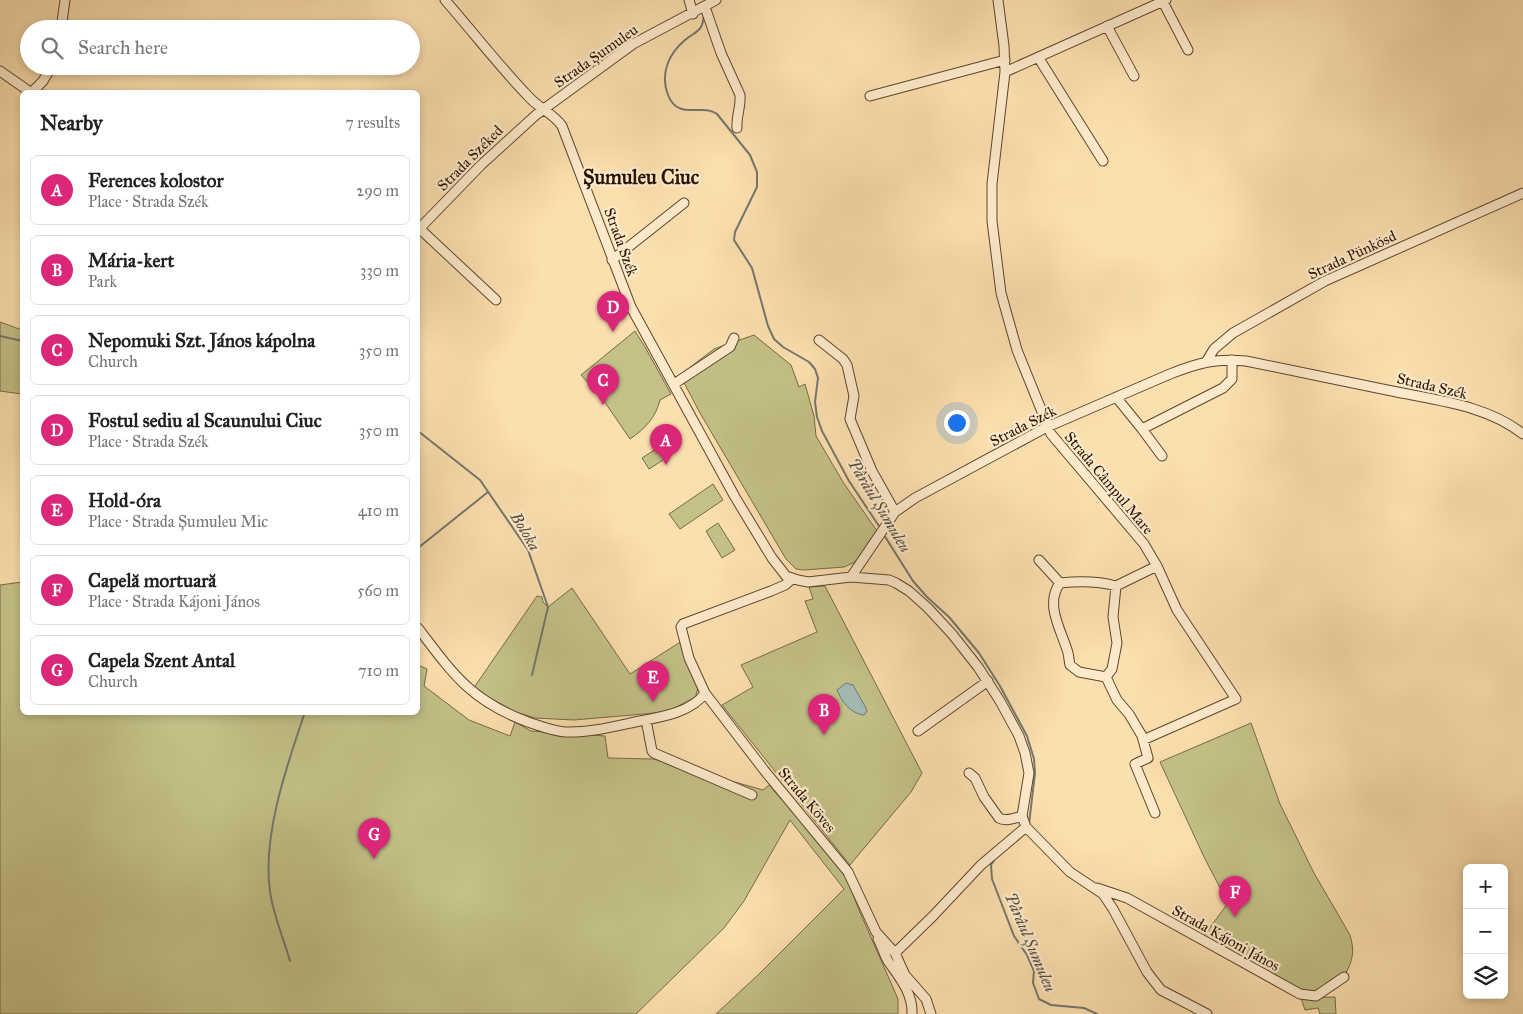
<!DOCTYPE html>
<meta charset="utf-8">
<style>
:root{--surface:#fff;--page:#f6f6f6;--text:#202124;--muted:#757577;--line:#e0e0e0;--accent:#db2777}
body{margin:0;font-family:"IM FELL Great Primer",serif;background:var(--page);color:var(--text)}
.controls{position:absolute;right:15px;bottom:15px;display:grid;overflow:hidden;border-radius:8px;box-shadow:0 2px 8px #0003}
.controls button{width:45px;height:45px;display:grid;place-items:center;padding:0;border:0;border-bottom:1px solid var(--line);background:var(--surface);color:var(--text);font:25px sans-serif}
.you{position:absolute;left:956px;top:422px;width:18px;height:18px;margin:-12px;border:4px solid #fff;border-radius:50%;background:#1a73e8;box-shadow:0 0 0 8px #1a73e833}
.badge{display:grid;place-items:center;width:32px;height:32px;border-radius:50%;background:var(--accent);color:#fff;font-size:16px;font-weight:700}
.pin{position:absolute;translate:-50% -41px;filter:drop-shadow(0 1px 2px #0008)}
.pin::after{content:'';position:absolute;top:26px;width:18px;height:15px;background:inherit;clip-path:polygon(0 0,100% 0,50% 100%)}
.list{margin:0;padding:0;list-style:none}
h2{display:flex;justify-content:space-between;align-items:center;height:65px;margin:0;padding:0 20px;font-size:21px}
h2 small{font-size:16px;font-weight:400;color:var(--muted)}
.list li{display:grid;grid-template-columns:32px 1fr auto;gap:15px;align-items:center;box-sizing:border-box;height:70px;margin:0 10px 10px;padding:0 10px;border:1px solid var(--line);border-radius:8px}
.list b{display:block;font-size:19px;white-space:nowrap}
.list p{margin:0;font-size:16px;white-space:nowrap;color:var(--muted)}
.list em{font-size:16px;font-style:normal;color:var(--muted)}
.icon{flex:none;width:28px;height:28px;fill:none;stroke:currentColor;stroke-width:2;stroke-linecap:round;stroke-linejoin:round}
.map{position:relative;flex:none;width:1523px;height:1014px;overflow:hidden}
.search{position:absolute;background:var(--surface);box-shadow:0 2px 8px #0003;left:20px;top:20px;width:400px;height:55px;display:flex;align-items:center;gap:12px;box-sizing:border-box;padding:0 18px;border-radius:28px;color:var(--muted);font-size:19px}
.panel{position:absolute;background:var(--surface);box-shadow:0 2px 8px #0003;left:20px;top:90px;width:400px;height:625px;border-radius:8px}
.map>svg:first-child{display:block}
.green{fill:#c3c188;stroke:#766a44}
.water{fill:#a3bab6;stroke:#72776e}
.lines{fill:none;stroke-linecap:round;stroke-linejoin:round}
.stream{stroke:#72776e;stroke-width:2}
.minor-casing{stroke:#5d462c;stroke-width:11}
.minor{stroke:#fdeacb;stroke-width:9}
.labels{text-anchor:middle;stroke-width:4.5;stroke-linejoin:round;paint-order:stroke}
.street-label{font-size:15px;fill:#281301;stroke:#fdeacb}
.water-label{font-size:16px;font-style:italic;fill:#534d40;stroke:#fdeacb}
.district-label{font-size:20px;font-weight:bold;fill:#281301;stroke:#fdeacb}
</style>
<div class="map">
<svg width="1523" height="1014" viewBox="0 0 1523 1014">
<rect width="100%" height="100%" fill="#fcdfaf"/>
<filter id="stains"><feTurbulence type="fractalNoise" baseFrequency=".004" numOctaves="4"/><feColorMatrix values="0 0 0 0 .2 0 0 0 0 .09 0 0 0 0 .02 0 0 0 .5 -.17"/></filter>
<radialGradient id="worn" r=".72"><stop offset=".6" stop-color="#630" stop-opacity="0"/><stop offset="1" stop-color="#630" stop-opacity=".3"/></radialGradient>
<path class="green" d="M0,322L22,330V394L0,391Z
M635,331L645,347L671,394L660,400C656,417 645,429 630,439L604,401L581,375Z
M754,335L791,365L799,387L805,384L814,416L816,436L843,482L877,531L855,562L844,567L804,570L796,569L786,559L700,413L680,375L714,349Z
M659,447L666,458L649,469L642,458Z
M713,484L723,500L680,529L669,514Z
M718,523L735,550L722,558L706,531Z
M22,582V712H418V665L427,669L424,686L469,720L510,736L515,722L531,731L605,736L608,758L653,759L763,790L769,785L844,871L859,910L898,999V1014H716L758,975L844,889L790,820L744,901L724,928L636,1014H0V585Z
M825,586L922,773L911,792L850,865L722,705L753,687L741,665L817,632L805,601L813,599L809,587Z
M572,588L630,674L682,641L698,689L696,694L697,696L667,712L574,720L535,718L516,712L473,689L537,596L542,597L543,602L548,607Z
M1251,723L1280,804L1314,873L1350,935C1357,958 1349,971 1334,988L1326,983L1323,986L1328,991L1313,992L1297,990L1203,937L1228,903L1205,859L1160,762Z
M1335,997L1336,1014H1320L1318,1008L1305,1010L1301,998Z"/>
<path class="water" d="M846,683L853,685L866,708L867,711L864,715C851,714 841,701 837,690Z"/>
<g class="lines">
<path class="stream" d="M704,14C703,32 696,31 685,40C668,54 660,75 668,95C678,121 702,103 717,114L750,155L757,172V187L735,232L734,240L752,268L768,326L774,339L783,347L809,362L815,369L818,378L815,402L817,417L822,431L849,481L881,529
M0,336L22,341
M418,431L480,480L528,550L548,607L532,675
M884,535L913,581L927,597L949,617L979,653L1000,686L1027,736L1034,759L1035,773L1029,824
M418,548L488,492
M995,859L991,865L992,879L1014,936L1027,955L1034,971L1033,983L1039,999L1051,1005L1084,1008L1097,1014
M290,961C284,940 272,911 270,891C262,836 287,765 305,712"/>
<g class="minor-casing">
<path id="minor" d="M445,0C473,32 499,66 528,96C538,108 553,113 562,126L631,307L735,497L772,558L786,576L798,580L808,582L851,577L889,580L896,583L909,591L928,608L952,634L978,667L1000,701L1019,736L1025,753L1029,773L1022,816L1026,827L1070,872L1103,894L1113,909L1147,972L1161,990L1207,1014
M689,0L693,14
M998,0L1004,46L1005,72L992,184V221L1001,293L1017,350L1051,434L1144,544L1157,566L1177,610L1236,699L1143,740
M1163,2L1188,50
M705,7L721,53L740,95C741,107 736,117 737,128
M1107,26L1134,76
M61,29L65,0
M1038,57L1103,161
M0,71L30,92
M1005,72L1166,0
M32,92L43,81L52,66
M870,96L1005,60
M419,228L496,300
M418,230L481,165L537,114L633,44L716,0
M612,260L684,203
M819,340L843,359L847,365L854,396L850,419L872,471L895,512
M1206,362L1214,349L1233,333L1325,281L1523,193
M674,384L730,347L734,338
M1116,397L1142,429L1223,388L1232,379V360
M1142,429L1162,456
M1039,560L1060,583
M851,577L895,512L915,498L1047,427L1170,374C1198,363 1215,358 1246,361C1293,371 1340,380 1387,390C1433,400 1485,404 1523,434
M418,628C453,674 471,701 528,722C540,726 552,731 565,732C590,733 616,726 640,721C662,717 692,712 705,693L689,658L681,627L683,624L771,591L785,585L792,579
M1106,677L1112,669L1117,643L1113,617L1116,586
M705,693L764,770L848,872L876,932L895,953L905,975L926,999L931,1014
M646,720L652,751L654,753L752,795
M918,731L988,681
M969,773L975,778L984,797L999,818C1006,822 1015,818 1022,816
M1155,813L1135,764L1148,758L1142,736L1129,714L1117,700L1106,677L1079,672L1070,665C1069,661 1069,657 1068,653C1062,631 1044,605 1060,583C1079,581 1098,581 1116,586L1157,566
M1097,888L1127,898L1300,994L1316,996L1344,977
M878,939C882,946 884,954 888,961C899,977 913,993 912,1014
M895,953L933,916L981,865L1026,827"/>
</g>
<use href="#minor" class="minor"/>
</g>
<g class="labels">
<g class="street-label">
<text transform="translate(596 56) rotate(-35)" y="5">Strada Șumuleu</text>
<text transform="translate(470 158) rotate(-45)" y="5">Strada Széked</text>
<text transform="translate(621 242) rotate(70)" y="5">Strada Szék</text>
<text transform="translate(1352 255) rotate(-25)" y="5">Strada Pünkösd</text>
<text transform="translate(1432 386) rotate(13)" y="5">Strada Szék</text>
<text transform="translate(1023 426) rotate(-27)" y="5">Strada Szék</text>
<text transform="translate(1109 483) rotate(50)" y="5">Strada Câmpul Mare</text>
<text transform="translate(807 800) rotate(50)" y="5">Strada Köves</text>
<text transform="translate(1226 938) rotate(29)" y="5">Strada Kájoni János</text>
</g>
<g class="water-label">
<text transform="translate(880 505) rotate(59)" y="6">Pârâul Șumuleu</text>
<text transform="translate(526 531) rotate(59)" y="6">Boloka</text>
<text transform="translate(1031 942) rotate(67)" y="6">Pârâul Șumuleu</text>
</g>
<g class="district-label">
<text x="641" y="184">Șumuleu Ciuc</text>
</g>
</g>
<rect width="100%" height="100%" filter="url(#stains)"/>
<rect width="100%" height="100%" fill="url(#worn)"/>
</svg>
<div class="controls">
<button>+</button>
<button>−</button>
<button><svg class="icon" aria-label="layers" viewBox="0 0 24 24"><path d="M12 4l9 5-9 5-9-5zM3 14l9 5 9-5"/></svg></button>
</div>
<div class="you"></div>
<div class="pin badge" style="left:666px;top:465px">A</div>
<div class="pin badge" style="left:824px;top:735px">B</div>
<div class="pin badge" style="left:603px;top:405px">C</div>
<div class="pin badge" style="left:613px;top:332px">D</div>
<div class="pin badge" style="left:653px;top:702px">E</div>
<div class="pin badge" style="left:1235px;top:917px">F</div>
<div class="pin badge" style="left:374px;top:859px">G</div>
<div class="search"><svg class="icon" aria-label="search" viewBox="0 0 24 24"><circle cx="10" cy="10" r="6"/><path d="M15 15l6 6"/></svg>Search here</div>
<section class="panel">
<h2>Nearby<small>7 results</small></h2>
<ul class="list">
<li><span class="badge">A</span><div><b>Ferences kolostor</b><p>Place · Strada Szék</p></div><em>290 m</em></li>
<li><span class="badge">B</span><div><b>Mária-kert</b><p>Park</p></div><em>330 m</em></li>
<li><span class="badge">C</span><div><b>Nepomuki Szt. János kápolna</b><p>Church</p></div><em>350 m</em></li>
<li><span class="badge">D</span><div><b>Fostul sediu al Scaunului Ciuc</b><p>Place · Strada Szék</p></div><em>350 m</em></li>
<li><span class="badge">E</span><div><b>Hold-óra</b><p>Place · Strada Șumuleu Mic</p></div><em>410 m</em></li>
<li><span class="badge">F</span><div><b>Capelă mortuară</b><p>Place · Strada Kájoni János</p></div><em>560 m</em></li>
<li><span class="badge">G</span><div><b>Capela Szent Antal</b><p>Church</p></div><em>710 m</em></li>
</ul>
</section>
</div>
